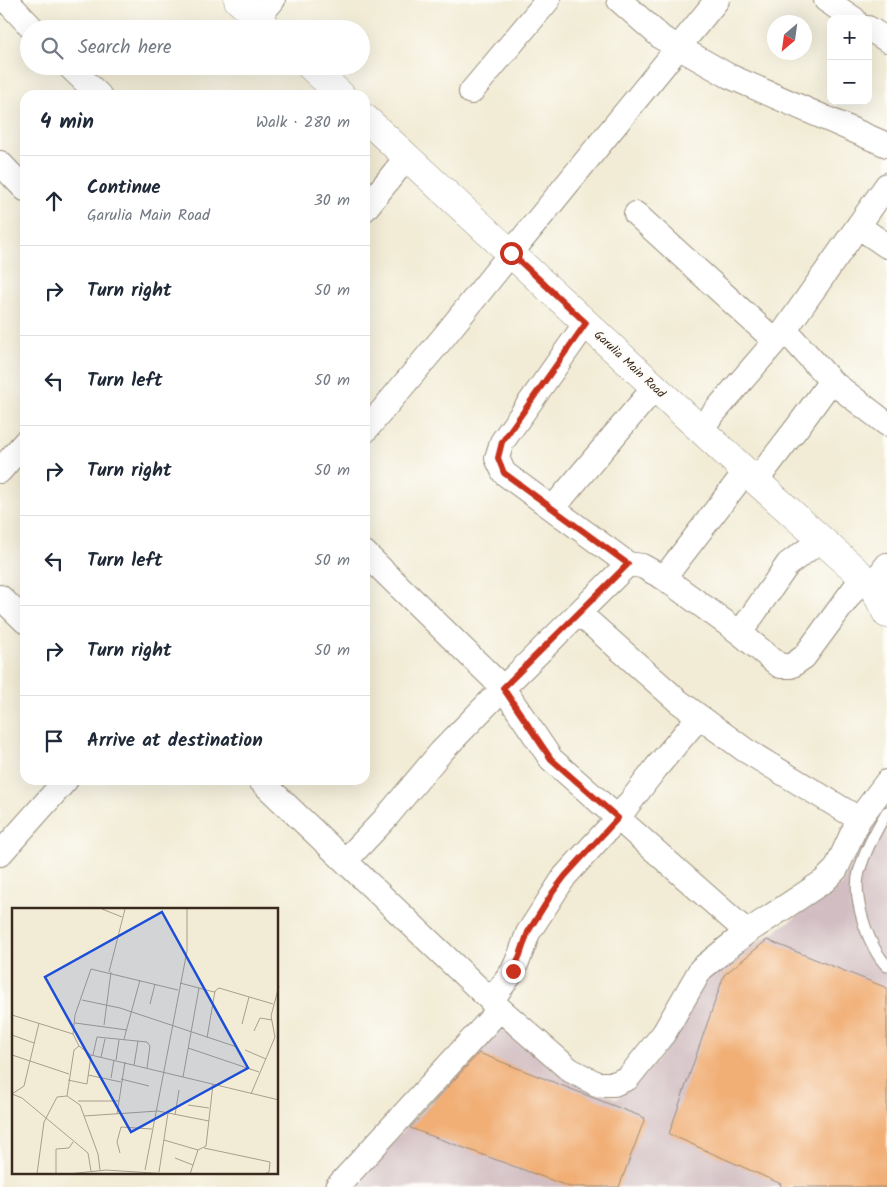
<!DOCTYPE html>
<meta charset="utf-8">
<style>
:root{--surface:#fff;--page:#f2f2f3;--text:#1f2937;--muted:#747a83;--line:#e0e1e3}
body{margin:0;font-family:Kalam,sans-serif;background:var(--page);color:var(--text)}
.controls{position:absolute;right:15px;top:15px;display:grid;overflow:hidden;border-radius:10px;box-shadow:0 5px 20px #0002}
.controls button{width:45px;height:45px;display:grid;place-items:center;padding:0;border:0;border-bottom:1px solid var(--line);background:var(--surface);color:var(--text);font:25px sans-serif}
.compass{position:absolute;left:767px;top:15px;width:45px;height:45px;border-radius:50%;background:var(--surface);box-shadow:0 5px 20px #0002;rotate:209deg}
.stop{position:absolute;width:15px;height:15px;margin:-11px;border:4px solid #c8321e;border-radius:50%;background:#fff}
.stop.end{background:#c8321e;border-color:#fff;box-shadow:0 1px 5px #0008}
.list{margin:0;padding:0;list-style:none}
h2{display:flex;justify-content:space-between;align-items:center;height:65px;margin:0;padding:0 20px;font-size:21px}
h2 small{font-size:16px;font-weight:400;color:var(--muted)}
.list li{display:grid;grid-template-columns:32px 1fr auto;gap:15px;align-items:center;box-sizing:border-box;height:90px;padding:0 20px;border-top:1px solid var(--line)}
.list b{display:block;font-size:19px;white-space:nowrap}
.list p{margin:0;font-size:16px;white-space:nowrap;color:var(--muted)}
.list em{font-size:16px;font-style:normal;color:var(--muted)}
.icon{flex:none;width:28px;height:28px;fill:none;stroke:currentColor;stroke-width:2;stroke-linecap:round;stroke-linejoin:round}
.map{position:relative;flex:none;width:887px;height:1187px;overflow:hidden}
.search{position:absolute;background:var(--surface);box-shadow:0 5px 20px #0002;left:20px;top:20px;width:350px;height:55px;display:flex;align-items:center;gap:12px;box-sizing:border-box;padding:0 18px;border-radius:28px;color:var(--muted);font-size:19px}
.panel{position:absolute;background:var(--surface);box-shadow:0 5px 20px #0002;left:20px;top:90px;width:350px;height:695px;border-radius:15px}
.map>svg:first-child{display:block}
.industrial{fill:#d2bec2}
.building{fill:#f1ae75}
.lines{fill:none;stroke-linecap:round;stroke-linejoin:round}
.lane-casing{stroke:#968b7a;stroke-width:13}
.street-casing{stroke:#968b7a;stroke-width:26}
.secondary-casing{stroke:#968b7a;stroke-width:29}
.lane{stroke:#fff;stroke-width:11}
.street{stroke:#fff;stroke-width:24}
.secondary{stroke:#fff;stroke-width:28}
.route{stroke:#c8321e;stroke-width:6}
.labels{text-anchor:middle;stroke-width:4;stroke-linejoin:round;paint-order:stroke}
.street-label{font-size:12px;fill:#3b2a1e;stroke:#fdfcf7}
.inset-road{fill:none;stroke:#a99e8c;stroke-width:1}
.view{fill:#1d4ed8;fill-opacity:0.15;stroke:#1d4ed8;stroke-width:2.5}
.inset-edge{fill:none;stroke:#3b2a1e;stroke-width:2.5}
</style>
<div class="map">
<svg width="887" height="1187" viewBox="0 0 887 1187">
<rect width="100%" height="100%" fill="#fdfcf7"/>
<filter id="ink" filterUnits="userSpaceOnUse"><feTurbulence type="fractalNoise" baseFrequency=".02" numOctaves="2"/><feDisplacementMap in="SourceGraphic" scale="10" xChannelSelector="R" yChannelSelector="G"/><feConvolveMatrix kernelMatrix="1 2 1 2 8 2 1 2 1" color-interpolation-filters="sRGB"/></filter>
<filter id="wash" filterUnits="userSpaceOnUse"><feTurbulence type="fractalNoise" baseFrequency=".0096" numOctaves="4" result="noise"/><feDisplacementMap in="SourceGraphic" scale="20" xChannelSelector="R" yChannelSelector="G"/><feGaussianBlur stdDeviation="1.12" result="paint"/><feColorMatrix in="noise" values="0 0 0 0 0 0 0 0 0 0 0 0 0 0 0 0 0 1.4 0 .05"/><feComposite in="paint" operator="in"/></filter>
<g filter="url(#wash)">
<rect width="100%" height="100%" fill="#f2ecd6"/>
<path class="industrial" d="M884,791L887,794V1187H350L501,1028L556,1070L617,1099L658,1060L704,979L841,886Z"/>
<g id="blocks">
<path class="building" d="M767,940L887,988V1187H780L781,1184L669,1134L724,975Z
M479,1053L645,1118L619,1187H570L410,1128Z"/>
</g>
</g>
<g filter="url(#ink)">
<use href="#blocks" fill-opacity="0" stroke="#968b7a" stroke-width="1"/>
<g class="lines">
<g class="lane-casing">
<path id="lane" d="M887,812C876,830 865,851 859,872C852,898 868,946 887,966"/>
</g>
<g class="street-casing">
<path id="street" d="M6,0L33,29
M619,0L662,38L729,76L887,145
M826,0L854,19
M258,18L273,0
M868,28L887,40
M69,66L99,95
M471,92L548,0
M0,163L25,189
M365,209L407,157
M636,214L775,341
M858,226L887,246
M586,323L502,442L497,458L504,473L628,564L642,566L664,578L740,633L780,666H791L804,657L863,577
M785,330L831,381L887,424
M700,429L785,330L887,185
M365,431L442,339L511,253L717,0
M0,471L25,442
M756,481L799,425L831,381
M553,508L655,387
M365,553L503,688L551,759L747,932
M664,578L746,471
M872,585L887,565
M0,597L25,621
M579,613L678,701L745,750L859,819
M740,633L788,564L821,540
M260,780L500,1009L570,1070L597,1084H614L628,1078L664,1033L701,969L747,932L824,881L836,869L859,819L887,782
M0,854L66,780
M345,861L384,820L441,752L503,688L628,564
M491,1001L513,971L520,955L528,933L565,876L618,818L656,768L699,717
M337,1187L500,1009"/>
</g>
<g class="secondary-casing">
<path id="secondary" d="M238,0L269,29
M310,66L341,95
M365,118L756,481L872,585L887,614"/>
</g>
<use href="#lane" class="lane"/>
<use href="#street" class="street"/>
<use href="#secondary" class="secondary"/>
</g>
</g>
<g class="lines" filter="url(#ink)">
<path class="route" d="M511,253L586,323L502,442L498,458L504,473L628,564L503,688L551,759L618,818L565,876L553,892L528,932L520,955L513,971"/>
</g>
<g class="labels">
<g class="street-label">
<text transform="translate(630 364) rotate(43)" y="4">Garulia Main Road</text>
</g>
</g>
<g transform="translate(12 908)">
<rect width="266" height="266" fill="#f2ecd6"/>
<path class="inset-road" d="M90,1L110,9M97,64L113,1M168,75L202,84L207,80L261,96M70,92L108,100L225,139M138,96L143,76M0,107L61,126M63,115L115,122M230,116L237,89M92,117L99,64M242,123L248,110L260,112M61,126L67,138L79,147L267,192M61,126L63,107L79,61L166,82M0,127L22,135M195,130L203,83M112,131L128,72M67,138L62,142L55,188L68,197L86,246L88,262M176,140L247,164M233,142L254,151M0,147L57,166M81,147L85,129L135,134L138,138L135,160M89,149L93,131M104,152L107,132M122,157L126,133M76,167L109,174M171,169L187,80M99,170L102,152M109,171L137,178M56,172L75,176L79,147M0,186L10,190L76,245L79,263M0,186L12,178L27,115M239,186L263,129L259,108L267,78M66,193H107M176,197L197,200M105,206L113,154M163,207L167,182M72,208L146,203L197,213M152,232L186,242M192,240L258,254L257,264L252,266M108,245L105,234L109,219L140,221M163,250L181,257M133,262L175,43V1M147,264L156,205M25,266L32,214L45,189L55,188M44,266V241L57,240L61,234M56,266L94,262L156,266M178,266L186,242L194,238L201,176"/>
<path class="view" d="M150,4L236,160L119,224L33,69Z"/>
<rect width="266" height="266" class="inset-edge"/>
</g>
</svg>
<div class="controls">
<button>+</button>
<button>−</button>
</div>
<svg class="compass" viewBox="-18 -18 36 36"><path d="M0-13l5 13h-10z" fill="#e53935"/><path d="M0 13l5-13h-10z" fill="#747a83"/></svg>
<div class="stop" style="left:511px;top:253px"></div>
<div class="stop end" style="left:513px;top:971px"></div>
<div class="search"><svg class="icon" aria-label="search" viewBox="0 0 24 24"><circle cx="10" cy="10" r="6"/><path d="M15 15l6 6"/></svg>Search here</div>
<section class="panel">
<h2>4 min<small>Walk · 280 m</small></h2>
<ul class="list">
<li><svg class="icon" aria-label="ahead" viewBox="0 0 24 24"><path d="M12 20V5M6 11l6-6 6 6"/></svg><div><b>Continue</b><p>Garulia Main Road</p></div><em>30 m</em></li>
<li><svg class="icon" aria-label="right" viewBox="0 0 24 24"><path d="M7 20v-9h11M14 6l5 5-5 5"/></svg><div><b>Turn right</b></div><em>50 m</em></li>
<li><svg class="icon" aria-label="left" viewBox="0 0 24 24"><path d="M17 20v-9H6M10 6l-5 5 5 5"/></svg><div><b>Turn left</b></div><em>50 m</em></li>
<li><svg class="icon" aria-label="right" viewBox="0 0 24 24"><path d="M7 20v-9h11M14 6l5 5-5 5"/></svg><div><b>Turn right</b></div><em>50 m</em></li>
<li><svg class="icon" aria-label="left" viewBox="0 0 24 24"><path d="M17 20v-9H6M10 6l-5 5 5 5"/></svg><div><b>Turn left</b></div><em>50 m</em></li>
<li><svg class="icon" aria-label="right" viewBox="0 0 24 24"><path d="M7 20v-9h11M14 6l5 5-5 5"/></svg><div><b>Turn right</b></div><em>50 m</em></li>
<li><svg class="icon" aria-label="arrive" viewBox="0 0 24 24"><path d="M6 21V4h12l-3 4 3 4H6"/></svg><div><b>Arrive at destination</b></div></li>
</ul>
</section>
</div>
